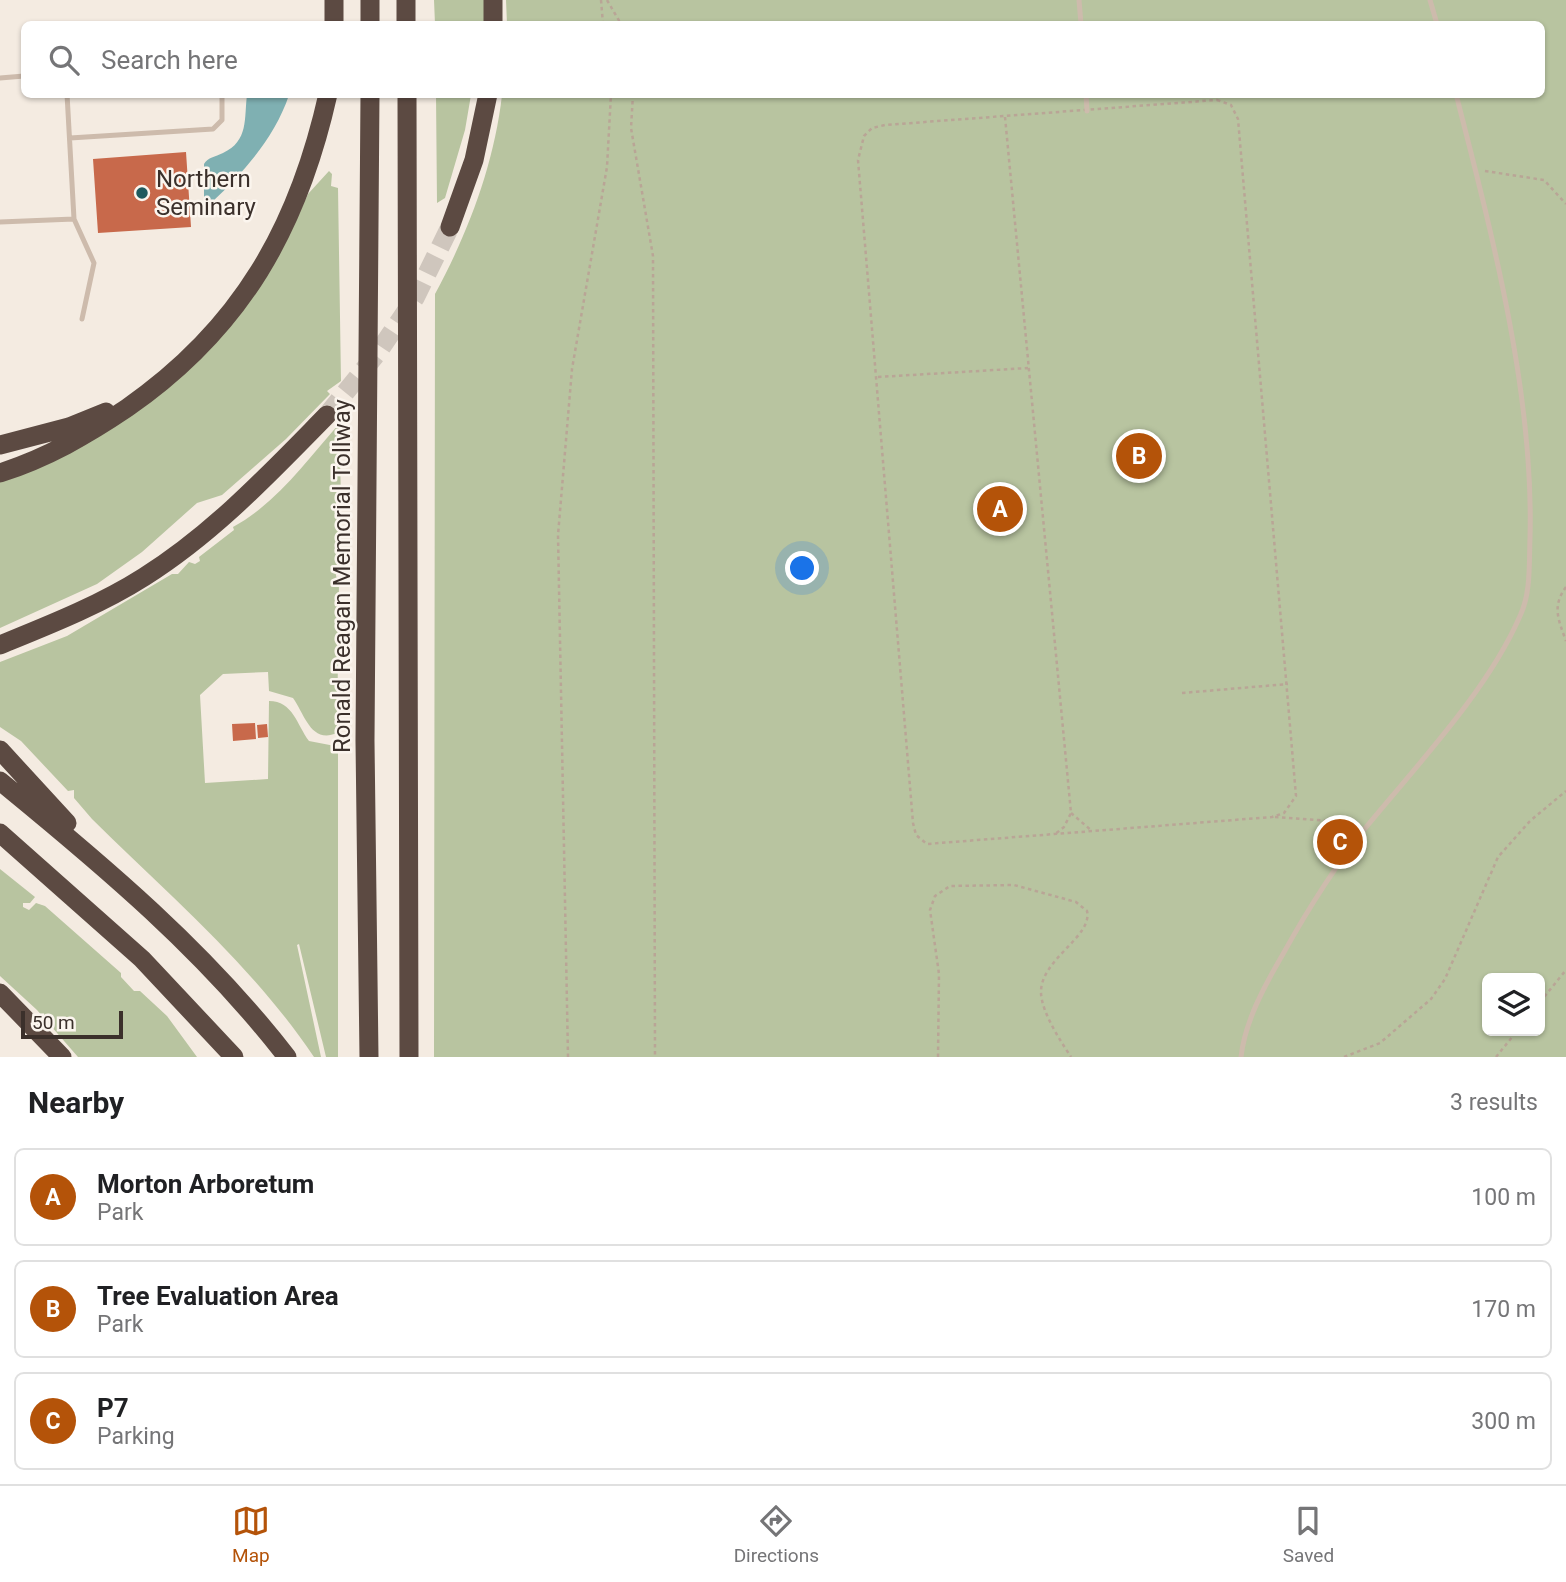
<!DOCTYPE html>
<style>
:root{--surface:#fff;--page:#f6f6f6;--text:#202124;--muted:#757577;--line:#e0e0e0;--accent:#b45309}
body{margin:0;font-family:Roboto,sans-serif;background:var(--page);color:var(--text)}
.controls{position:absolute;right:21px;bottom:21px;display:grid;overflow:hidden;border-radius:10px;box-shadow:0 2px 5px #0004}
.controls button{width:63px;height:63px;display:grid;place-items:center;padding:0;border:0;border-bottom:2px solid var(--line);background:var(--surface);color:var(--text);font:35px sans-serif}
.scale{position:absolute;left:21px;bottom:18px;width:102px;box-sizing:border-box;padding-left:7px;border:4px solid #3b302b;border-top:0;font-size:19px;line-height:24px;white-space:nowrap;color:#3b302b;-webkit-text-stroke:5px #fbf5ee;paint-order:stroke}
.you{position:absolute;left:803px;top:569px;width:24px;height:24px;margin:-18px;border:5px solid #fff;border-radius:50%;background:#1a73e8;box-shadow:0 0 0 10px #1a73e833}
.badge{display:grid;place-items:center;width:46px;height:46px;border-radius:50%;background:var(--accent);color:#fff;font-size:23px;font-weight:700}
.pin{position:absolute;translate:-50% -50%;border:4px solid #fff;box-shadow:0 2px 7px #0006}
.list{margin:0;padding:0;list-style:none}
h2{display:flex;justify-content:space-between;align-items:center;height:91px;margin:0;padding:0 28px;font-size:30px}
h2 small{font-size:23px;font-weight:400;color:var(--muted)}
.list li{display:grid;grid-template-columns:46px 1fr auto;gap:21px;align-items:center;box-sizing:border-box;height:98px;margin:0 14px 14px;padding:0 14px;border:2px solid var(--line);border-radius:10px}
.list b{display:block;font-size:26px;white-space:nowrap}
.list p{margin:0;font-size:23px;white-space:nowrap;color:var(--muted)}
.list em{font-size:23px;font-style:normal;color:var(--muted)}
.icon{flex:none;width:38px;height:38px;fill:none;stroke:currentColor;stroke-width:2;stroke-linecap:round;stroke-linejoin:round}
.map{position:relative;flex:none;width:1566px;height:1057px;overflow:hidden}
.search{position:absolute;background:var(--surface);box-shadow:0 2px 5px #0004;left:21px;right:21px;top:21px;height:77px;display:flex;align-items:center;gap:18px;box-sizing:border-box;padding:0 24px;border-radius:10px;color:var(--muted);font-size:26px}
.sheet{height:427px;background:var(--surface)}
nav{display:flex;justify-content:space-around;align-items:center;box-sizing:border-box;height:98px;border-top:2px solid var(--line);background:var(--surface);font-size:19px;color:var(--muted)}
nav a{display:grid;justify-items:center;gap:4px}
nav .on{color:var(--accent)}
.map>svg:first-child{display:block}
.green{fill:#b8c4a0;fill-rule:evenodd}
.water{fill:#7fb0b2}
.building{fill:#c8694b}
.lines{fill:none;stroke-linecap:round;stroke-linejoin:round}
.highway-tunnel{stroke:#cfc6bd;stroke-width:19;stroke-dasharray:19 10;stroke-linecap:butt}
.path{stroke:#b9a596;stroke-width:2.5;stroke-dasharray:3.5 3.5;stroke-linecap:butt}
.lane{stroke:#cdbbac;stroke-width:5}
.highway{stroke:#5c4a42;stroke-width:19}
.poi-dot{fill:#1f5a5e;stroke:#fbf5ee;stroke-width:2.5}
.labels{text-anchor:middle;stroke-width:5;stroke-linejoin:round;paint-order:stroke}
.poi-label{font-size:24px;fill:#3b302b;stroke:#fbf5ee;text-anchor:start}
.street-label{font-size:24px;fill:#3b302b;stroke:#fbf5ee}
</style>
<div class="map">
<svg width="1566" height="1057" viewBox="0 0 1566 1057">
<rect width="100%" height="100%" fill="#f4ebe1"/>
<path class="green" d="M434,0H486L488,24H435Z
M506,0H1566V1057H434L435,294C468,233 494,165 502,95L1542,94V24H507ZM1487,978H1540V1031H1487Z
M436,95H471L465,130L445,198L437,203Z
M329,171L332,174L331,186L338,188L341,381L327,391L330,394L286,439L222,495L197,503L142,552L97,584L0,628V478L120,422L289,235L308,194Z
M339,424L341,497L336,498V509L341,508L336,576L339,582L337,733C311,744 305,715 293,698L269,691L268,672L223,674L200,695L205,783L268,779L269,701C293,701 297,725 309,741L335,746L338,752V1057H326L299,944L297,945L321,1057H314C253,966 169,895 92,819L74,798V790L68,791L21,741L0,727V662L67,636L172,574H178L189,562L195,564L200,561L199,557L234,530L233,527C277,503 306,461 339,424Z
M0,869L35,897L30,903H23V907L29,910L36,903L45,906L121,973V977L134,991H140L167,1016L197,1057H78L37,1010L0,976Z"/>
<path class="water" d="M247,95H289C275,137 244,172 212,202L204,206V164C208,157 215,157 223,153C249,141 244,118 247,95Z"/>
<path class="building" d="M186,152L191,227L98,233L93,159Z
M255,723L256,739L233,741L232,724Z
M267,724L268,737L258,738L257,725Z"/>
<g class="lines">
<path class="highway-tunnel" d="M327,415L379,351L415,298L450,227"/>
<path class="path" d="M601,0L603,24
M607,0L621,24
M633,94L631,128L653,256L655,1057
M1217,100L1231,105L1238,119L1296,796L1284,813L1272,817L927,844L916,835L913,823L858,160L864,136L872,128L885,125Z
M1005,117L1071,813L1064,827L1054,835
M1485,171L1544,180L1566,204
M878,377L1028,368
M1566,587C1552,606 1558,619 1566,641
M1182,693L1288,684
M1071,813L1092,831
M1275,817L1359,823
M1540,1002L1566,970
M568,1057L558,535L572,369L607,167L611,94
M938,1057L939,974L930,910L935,896L950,886L1014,885L1076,902L1087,911C1093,937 1040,959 1041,993C1042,1013 1060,1040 1071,1057
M1344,1057L1380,1043L1431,999L1445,979L1498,857L1530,821L1566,791
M1496,1057L1517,1031"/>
<path class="lane" d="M1079,0L1081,24
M1430,0L1437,24
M0,78L24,76
M67,94L74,219L94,263L82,319
M1086,94L1087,111
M70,138L213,129L222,120V94
M0,222L74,219
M1241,1057C1245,1021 1265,985 1283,954C1308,909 1335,866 1367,826C1418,764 1488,690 1520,616C1531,593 1529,564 1530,538C1534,393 1492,234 1456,94"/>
<path class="highway" d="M370,0V24
M406,0V24
M493,0V24
M334,24V0
M407,94L409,1057
M450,227L474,160L488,94
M0,445L69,427L106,412
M0,473C47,458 87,435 127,408C241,329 298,228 328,94
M0,645C49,625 100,605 144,577C214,533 270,473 327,415
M0,750L67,823
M0,781C104,866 205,951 287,1057
M0,833L142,959L234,1057
M0,993L62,1057
M369,1057L365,741L370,94"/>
</g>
<circle class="poi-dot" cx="142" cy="193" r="7"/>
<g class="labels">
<g class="poi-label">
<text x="156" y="187">Northern<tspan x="156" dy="28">Seminary</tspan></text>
</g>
<g class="street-label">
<text transform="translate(342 576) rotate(-90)" y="8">Ronald Reagan Memorial Tollway</text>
</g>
</g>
</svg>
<div class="controls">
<button><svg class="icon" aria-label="layers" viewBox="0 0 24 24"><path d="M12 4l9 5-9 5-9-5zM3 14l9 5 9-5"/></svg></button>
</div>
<div class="scale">50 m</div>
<div class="you"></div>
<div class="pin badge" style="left:1000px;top:509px">A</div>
<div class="pin badge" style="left:1139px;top:456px">B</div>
<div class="pin badge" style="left:1340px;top:842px">C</div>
<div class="search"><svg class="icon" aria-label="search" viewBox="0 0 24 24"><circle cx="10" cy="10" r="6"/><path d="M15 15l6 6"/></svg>Search here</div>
</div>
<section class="sheet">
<h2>Nearby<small>3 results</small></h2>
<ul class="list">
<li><span class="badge">A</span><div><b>Morton Arboretum</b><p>Park</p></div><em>100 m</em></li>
<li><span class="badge">B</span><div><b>Tree Evaluation Area</b><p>Park</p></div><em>170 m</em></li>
<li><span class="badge">C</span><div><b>P7</b><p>Parking</p></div><em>300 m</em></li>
</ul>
</section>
<nav>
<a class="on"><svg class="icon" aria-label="map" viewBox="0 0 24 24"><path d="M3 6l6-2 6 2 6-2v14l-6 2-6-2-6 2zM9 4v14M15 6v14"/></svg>Map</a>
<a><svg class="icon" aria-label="directions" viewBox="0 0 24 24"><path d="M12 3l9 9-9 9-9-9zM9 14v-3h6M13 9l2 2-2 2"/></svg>Directions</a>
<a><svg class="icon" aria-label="saved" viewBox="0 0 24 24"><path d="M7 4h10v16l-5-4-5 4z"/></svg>Saved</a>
</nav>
